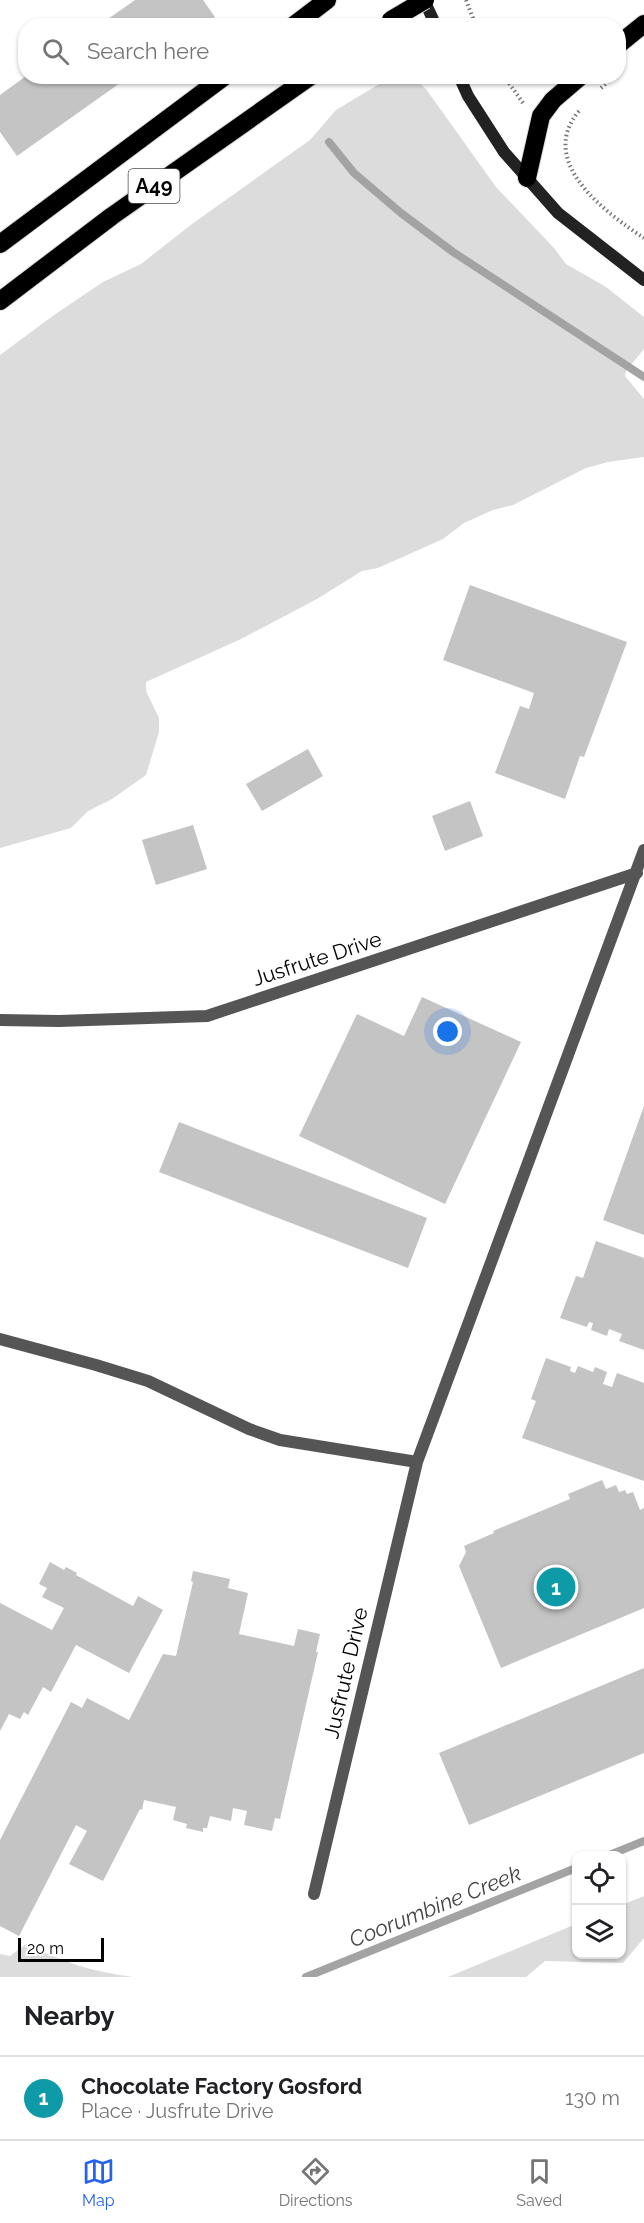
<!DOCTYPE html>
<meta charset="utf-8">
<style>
:root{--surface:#fff;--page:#f6f6f6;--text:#202124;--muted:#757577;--line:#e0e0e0;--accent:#2563eb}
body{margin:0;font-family:Raleway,sans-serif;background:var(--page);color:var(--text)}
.controls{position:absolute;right:18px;bottom:18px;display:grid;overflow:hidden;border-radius:12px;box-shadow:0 2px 4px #0004}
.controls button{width:54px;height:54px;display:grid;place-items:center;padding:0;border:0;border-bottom:2px solid var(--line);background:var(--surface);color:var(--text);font:30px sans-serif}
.scale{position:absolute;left:18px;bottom:15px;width:86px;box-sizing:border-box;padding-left:6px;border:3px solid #000;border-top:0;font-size:16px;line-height:21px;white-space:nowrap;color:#000;-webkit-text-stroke:4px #fff;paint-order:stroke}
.you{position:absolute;left:448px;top:1032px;width:21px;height:21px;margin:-15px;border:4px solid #fff;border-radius:50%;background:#1a73e8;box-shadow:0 0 0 9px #1a73e833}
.badge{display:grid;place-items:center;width:39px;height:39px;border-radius:50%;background:var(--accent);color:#fff;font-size:20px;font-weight:700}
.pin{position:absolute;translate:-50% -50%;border:3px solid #fff;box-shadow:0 2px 6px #0006}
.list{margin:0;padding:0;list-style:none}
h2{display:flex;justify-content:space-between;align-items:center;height:78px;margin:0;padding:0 24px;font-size:26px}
h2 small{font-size:20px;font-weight:400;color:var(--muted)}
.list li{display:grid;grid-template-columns:39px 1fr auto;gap:18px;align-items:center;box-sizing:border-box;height:84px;padding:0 24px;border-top:2px solid var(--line)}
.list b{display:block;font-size:22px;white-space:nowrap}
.list p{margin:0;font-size:20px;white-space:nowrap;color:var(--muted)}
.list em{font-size:20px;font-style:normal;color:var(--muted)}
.icon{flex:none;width:33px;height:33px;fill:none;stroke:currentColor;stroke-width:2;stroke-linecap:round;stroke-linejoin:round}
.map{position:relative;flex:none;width:644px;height:1977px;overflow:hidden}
.search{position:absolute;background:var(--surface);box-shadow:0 2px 4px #0004;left:18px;right:18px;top:18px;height:66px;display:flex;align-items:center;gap:15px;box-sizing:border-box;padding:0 21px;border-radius:24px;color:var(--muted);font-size:22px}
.sheet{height:162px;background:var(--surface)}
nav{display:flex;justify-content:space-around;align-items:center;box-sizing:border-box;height:84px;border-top:2px solid var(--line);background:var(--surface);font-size:16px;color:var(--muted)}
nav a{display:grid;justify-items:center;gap:3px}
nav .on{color:var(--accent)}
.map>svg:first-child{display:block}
.green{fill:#dcdcdc}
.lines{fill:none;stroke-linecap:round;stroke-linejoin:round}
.stream{stroke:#a3a3a3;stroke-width:8}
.building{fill:#c4c4c4}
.highway-casing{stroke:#dbdbdb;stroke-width:20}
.path{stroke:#777;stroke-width:4;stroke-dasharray:1.5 3;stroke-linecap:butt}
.street{stroke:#555;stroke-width:12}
.secondary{stroke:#222;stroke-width:12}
.highway{stroke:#000;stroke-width:18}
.highway-bridge-casing{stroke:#dbdbdb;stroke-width:20;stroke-linecap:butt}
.highway-bridge{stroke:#000;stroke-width:18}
.labels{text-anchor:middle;stroke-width:5;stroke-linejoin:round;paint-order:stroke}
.shield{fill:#fff;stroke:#4c4c4c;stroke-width:1.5}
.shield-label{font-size:20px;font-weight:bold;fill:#000}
.street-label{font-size:21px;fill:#000;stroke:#fff}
.water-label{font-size:22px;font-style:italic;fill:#444;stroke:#fff}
</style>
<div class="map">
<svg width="644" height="1977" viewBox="0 0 644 1977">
<rect width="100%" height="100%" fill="#fff"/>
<path class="green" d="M402,77H413L426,89L496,187L554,248L566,264L606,287L644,317V349L626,371L625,376L644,399V457L608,462L586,468L513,505L493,510L464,523L443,539L378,568L362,571L317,599L241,639L146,682V691L159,718V732L146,775L112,799L88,811L71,828L0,848V355L54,315L103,282L141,264L192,224L310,140L336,110L381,83Z
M644,1896V1938L623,1963L545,1961L526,1977H448L576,1924V1954H622V1905Z
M26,1944C65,1963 91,1971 133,1977H0V1954L10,1956Z"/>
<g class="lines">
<path class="stream" d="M329,142L354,173L401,213L453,252L644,377
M607,1856L644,1841
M306,1977L576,1868"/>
</g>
<path class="building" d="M135,0H203L215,17L202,26H98Z
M26,76H130L17,156L0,132V95Z
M470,585L627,642L584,757L580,756L565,799L495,773L520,706L529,709L534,693L443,660Z
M308,749L323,776L262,811L246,784Z
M470,801L483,836L445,851L432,816Z
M193,825L207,869L156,885L142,840Z
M422,997L521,1042L445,1204L299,1136L357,1014L404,1036Z
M644,1106V1235L603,1220Z
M179,1122L427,1218L408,1268L159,1172Z
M596,1241L644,1258V1350L619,1341L622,1334L609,1329L607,1336L591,1330L593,1323L589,1322L587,1327L560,1318L576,1276L583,1278Z
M546,1358L571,1367L570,1371L575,1373L578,1366L593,1372L595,1367L607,1372L603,1384L612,1387L617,1373L644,1383V1481L522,1438L536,1401L531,1399Z
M602,1480L606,1489L616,1485L619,1492L625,1490L627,1494L633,1492L640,1510L644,1508V1608L501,1668L459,1566L466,1552L464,1546L494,1533L493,1531L570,1499L568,1494Z
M50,1562L64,1570L66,1567L77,1573L76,1575L133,1606L138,1596L163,1610L129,1673L76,1645L51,1692L43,1687L28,1715L24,1712L20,1719L9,1714L0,1731V1603L52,1630L64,1608L42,1597L47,1588L39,1584Z
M193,1571L230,1579L228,1588L248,1593L239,1634L294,1646L298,1629L320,1634L316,1652H318L280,1819L275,1818L272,1831L244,1825L247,1811L233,1808L231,1821L210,1816L207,1828H203V1832L186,1828L187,1824L173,1820L176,1807L144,1800L142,1810L140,1809L103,1881L69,1864L87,1831L76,1825L19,1936L0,1926V1840L71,1702L82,1708L87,1698L129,1720L163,1654L176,1656L193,1582L191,1581Z
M644,1668V1753L469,1825L439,1753Z"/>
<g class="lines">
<g class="highway-casing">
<path id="highway" d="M293,26L327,0
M618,45L644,24
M527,178L541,116L553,100L581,76
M0,244L225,76
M0,301L112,216L311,76"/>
</g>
<path class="path" d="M466,0L476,26
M504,76L523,103
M601,88L614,76
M579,111C536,162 606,213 644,238"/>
<path class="street" d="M0,1020L59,1021L207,1016L637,873
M0,1339L96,1365L148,1381L249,1429L280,1440L417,1462
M314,1894L417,1462L644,850"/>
<path class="secondary" d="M424,0L436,26
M459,76L468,96L504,152L558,213L644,280"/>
<use href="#highway" class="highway"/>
<g class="highway-bridge-casing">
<path id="highway-bridge" d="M391,20L425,0"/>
</g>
<use href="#highway-bridge" class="highway-bridge"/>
</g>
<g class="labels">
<rect class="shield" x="128.5" y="169" width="51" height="34" rx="4.5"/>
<g class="shield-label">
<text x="154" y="193">A49</text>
</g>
<g class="street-label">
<text transform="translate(317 959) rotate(-18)" y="7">Jusfrute Drive</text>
<text transform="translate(346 1673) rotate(-77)" y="7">Jusfrute Drive</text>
</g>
<g class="water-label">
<text transform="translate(435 1906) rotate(-22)" y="8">Coorumbine Creek</text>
</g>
</g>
</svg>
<div class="controls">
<button><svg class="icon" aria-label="locate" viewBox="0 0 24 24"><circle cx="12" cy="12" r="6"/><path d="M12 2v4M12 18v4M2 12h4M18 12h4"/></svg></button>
<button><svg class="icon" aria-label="layers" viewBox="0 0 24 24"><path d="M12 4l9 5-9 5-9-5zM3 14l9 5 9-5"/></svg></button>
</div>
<div class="scale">20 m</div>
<div class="you"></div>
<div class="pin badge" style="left:556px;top:1587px;background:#0f9aa8">1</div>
<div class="search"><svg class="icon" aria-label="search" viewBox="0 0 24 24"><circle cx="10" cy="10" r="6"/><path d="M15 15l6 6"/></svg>Search here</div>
</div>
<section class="sheet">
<h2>Nearby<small></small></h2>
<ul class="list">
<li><span class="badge" style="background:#0f9aa8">1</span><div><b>Chocolate Factory Gosford</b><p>Place · Jusfrute Drive</p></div><em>130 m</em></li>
</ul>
</section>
<nav>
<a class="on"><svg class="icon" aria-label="map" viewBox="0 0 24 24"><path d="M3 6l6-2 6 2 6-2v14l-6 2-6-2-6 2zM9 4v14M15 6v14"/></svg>Map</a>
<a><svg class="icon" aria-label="directions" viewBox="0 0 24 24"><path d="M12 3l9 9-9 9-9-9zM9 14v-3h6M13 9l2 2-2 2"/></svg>Directions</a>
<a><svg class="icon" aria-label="saved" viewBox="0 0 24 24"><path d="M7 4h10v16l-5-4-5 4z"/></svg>Saved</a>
</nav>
